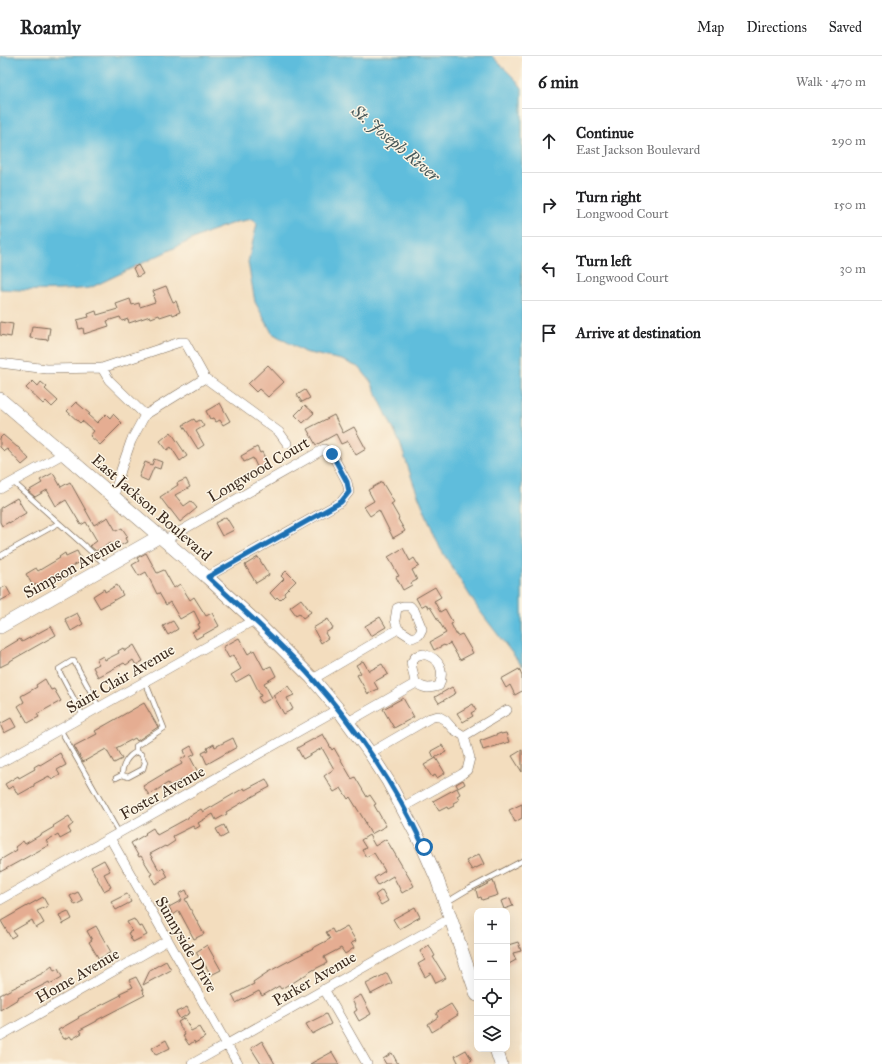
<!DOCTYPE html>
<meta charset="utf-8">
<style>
:root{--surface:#fff;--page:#f2f2f2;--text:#202124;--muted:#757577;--line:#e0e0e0}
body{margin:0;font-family:"IM FELL Great Primer",serif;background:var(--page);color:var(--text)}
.controls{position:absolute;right:12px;bottom:12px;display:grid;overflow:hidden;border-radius:8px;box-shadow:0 4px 16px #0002}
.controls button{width:36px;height:36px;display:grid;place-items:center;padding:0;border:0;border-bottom:1px solid var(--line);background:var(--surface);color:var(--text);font:20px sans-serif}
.stop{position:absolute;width:12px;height:12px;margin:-9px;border:3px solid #1f6fb2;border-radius:50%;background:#fff}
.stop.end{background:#1f6fb2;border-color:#fff;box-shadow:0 1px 4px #0008}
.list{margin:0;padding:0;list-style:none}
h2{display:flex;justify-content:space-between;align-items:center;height:52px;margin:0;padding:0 16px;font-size:17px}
h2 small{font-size:13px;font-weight:400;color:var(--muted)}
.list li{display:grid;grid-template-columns:26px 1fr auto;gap:12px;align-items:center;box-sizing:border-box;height:64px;padding:0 16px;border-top:1px solid var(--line)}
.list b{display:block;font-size:15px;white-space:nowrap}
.list p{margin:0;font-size:13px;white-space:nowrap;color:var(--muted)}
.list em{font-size:13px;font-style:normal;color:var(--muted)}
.icon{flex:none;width:22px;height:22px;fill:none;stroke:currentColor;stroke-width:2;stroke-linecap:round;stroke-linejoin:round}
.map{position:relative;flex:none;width:522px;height:1008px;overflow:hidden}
header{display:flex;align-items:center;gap:24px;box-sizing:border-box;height:56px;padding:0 20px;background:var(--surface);border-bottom:1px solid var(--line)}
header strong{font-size:19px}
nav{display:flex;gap:22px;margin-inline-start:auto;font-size:14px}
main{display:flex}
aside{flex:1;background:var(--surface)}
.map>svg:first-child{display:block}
.water{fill:#5ebddc;stroke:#4c747d}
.building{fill:#e5ad92}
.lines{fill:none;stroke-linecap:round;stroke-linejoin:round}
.lane-casing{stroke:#7b6956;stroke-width:6}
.street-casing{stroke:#7b6956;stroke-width:10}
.secondary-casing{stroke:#7b6956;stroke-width:14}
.lane{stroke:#fff;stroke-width:4.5}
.street{stroke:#fff;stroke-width:9}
.secondary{stroke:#fff;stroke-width:13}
.route{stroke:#1f6fb2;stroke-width:5}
.labels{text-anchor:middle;stroke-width:3;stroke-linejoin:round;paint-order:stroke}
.street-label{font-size:16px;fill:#3b2a1e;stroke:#fcf5e5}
.water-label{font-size:17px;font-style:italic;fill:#465657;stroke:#fcf5e5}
</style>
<header>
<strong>Roamly</strong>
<nav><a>Map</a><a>Directions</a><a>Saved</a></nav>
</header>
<main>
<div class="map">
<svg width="522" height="1008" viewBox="0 0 522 1008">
<rect width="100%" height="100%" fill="#fcf5e5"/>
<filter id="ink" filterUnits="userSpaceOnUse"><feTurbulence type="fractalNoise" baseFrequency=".025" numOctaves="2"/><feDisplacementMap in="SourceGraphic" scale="8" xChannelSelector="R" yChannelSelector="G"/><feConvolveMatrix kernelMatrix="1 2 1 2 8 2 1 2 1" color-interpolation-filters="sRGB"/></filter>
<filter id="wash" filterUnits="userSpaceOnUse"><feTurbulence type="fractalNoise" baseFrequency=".012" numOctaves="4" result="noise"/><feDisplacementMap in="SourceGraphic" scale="16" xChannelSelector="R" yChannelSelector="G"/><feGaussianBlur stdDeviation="0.9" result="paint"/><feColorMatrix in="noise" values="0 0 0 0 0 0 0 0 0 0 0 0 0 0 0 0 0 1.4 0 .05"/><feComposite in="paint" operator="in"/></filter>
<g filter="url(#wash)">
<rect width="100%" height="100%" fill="#f3ddbe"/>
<path class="water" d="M0,0H492L517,25L522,32V610L479,554L440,492L414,429L400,387L371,326L360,312L342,304L304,296L272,277L255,246L248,206L257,168L253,163L236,166L208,176L90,232C60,235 30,235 0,233Z"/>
<g id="blocks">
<path class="building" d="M138,209L143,218L137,221L133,212Z
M166,230L173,246L176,245L180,256L173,259L172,257L160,261L159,259L151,262L150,260L129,267L128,263L122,265L120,261L107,265L109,270L84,278L83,272L79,273L77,264L89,261L88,258L96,255L97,259L118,253L116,248L130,243L132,249L139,247L140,251L155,246L153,240L155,239L153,235Z
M0,266L13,268L11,281L0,279Z
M32,270L50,272L48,284L30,282Z
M268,309L284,326L268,341L259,333L256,336L248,328Z
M33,325L38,330L41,326L47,331L45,333L58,345L52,351L46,345L43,348L26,332Z
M305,334L310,342L302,346L297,339Z
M76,346L90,358L88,359L97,367L106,358L110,362L113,358L122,367L100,389L90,380L94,375L82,365L80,367L67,355Z
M220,347L230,365L223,369L220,364L216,366L213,362L210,363L206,355Z
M305,349L314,357L303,367L295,359Z
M334,359L343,377L354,371L366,393L356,399L348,385L341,388L336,378L316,389L307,373Z
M194,363L196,366L200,364L204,370L196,375L204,389L198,393L183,369Z
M171,376L187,400L180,405L171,391L167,394L160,385Z
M3,379L17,391H18L29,403L22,409L7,393L4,395L0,391V382Z
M257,391L260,397L262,396L268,408L258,413L253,402L244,406L241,400Z
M154,403L162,406L160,413L154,411L148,425L139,421L145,406L152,409Z
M53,417L61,431L70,426L94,469L108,461L116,475L122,472L128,481L125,482L127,486L114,493L111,487L96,495L90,490L97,485L86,466L81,469L66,444L56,450L47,434L35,441L28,435L42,427L40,424Z
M186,423L190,431L175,439L184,450L191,445L197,452L180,466L170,453H169L160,441L178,429L177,427Z
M382,426L394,446L391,448L399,462L398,463L405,475L393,482L379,454L370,460L364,451L374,445L368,434Z
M17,442L26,457L9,467V466L2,470L0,466V452Z
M226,461L234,474L222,480L215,467Z
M403,492L410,505L414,502L419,510L412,514L417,524L411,527L412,529L403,534L396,521L399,520L388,501Z
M77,495L82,505L44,526L45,527L38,531L36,528L33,530L26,518L36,512L38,515L60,502L59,501L65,497L66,500Z
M146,497L157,517L164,514L174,532L180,528L190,544L194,541L206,560L212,557L219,570L196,583L192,576L200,572L198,568L200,567L194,555L180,563L170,546L166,549L159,537L157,538L146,516L139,520L132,509L139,505L137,502Z
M258,501L269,519L256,527L245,509Z
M286,515L296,525L284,537L285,539L280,544L277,541L275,543L270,537L284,523L281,520Z
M117,529L123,539L100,552L93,540L104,533L105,536Z
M6,530L11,539L0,545V533Z
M435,531L441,541L434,545L440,556L445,553L453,567L451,568L457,580L462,578L473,597L460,604L450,587L445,590L444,589L434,594L430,586L446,577L430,551L428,552L426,548L421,551L416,542Z
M301,543L311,556L303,562L299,557L296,559L290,551Z
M77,557L83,568L71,575L65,563Z
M380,561L386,571L371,580L365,570Z
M328,563L333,572L325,577L328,582L321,587L313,572Z
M173,565L178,573L168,579L163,570Z
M51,570L56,579L10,605V606L0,611V595L20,583L22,586Z
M239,582L248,598L254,594L264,613L271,610L276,620L264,627L272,642L262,647L258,641L261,640L250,618L236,626L231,619L241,613L233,599L229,602L223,591Z
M134,589L143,605L136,609L133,604L126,609L124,607L98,621L93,611L99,608L96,604L103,600L105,604L119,597L118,595L123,592L125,595Z
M363,605L369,615L382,608L388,618L374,626L378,633L368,638L357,619L361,617L356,609Z
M519,613L522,620V635L515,639L510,629L506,632L501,623Z
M45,623L51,634L54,633L61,645L37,658L39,661L28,667L18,650L24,646L21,640L37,631L36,629Z
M288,630L294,639L287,642L293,653L284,658L273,639Z
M452,631L456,637L439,647L435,641Z
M403,642L414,661L394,672L383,653Z
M144,647L158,671L137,685L135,682L116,692L122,703L114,707L106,693L83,706L74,690L97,678L95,675Z
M473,648L476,654L471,657L473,660L463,666L457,657Z
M11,662L16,671L4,677L0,668Z
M501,677V678L506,677L509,686L483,694L480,685Z
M323,678L332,694L334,692L352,723L355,721L367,741L370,739L376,748L374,749L386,770L371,778L365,767H366L350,741L348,743L341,732L334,736L324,720L334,713L322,692L303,703L297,692Z
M233,682L237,691L207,708L202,697L208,694L207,692L214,688L215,691Z
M442,689L446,696L434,702L431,695Z
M191,690L195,698L190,701L198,716L170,730L168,727L149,739L143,730L163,718L182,708L180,704L186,700L184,694Z
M522,694V716L512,700Z
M60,697L66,709L57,714L60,719L52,724L49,720L34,728V730L18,739L13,730L8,733L5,728L18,720L19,722L35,713L34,711L39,708L40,709Z
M436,702L445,717L437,722L435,719L432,721L424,709Z
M266,723L270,731L255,739L226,756L227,758L216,764L213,758L198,767L200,770L195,773L193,770L173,780L175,785L166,791L165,790L150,798L159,814L163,812L168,821L155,828L150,819L152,818L141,800L139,801L131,787L146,778L145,777L153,772L157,779L188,762V761L201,753L203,756L244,732L245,734Z
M463,724L465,728L458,732L456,728Z
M457,732L460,738L457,740L459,744L453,747L454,750L448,753L447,751L439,755L433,745Z
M522,748V762L515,766L509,754Z
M69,760L73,768L68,772L71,777L60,783L58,778L46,785L49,789L0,816V804L17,794L15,791L23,785L25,788L54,771L53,770Z
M224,769L228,778L221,782L216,773Z
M369,779L375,790L386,783L414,830L402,837L393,820L378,829L374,822L385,815L374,797L366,801L362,794L366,792L361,784Z
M479,798L484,808L472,814L466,805Z
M104,804L110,815L104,818L111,831L104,835L91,811Z
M493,825L498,839L482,844L481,841L478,842L476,834Z
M186,834L189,841L185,843L204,878L194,883L179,855L173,859L169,851L182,844L179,838Z
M382,834L388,845L381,849L375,839Z
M78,836L83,845L75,849L70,840Z
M127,838L131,846L116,854L111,846Z
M43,841L48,850L37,855L44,867L36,872L32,864L13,875L16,879L11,882L1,865Z
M510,842L513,850L504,853L501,845Z
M415,851L420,861L399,873L393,863Z
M68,855L72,863L63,868L59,859Z
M134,863L139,871L142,870L147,879L133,886L128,877L132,875L127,866Z
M96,870L111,896L99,903L89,886L92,884L87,875Z
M347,870L356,885L351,887L354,892L345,898L341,892L324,901L327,907L313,914L291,928V927L281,933L279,930L262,940L259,935L236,947L232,939L254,928L253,926L268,916L330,883L326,876L332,873L334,877Z
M518,886L521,895L513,897L516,904L507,909V895L509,894L508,889Z
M207,889L221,914L211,919L202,904L201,905L196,896Z
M429,889L435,900L433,901L446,922L436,927L431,917L425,921L418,908L425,904L420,895Z
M166,905L171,914L143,929L150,914Z
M52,910L54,915L58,913L62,921L50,928L49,926L18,942V943L0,954V939L43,917Z
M387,917L392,927L371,938L366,928Z
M136,921L144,936L143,937L145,939L97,964V965L80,974L82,977L72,983L70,980L64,983L58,974L79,962L78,961L121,939L120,937L133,931L129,924Z
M361,939L371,958L359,965L354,956L357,954L352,944Z
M451,948L458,959L442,969V970L432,976L428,968L438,961L436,957Z
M187,951L190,957L180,963L176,956Z
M326,958L331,968L312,978L306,968Z
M185,962L191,975L199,971L205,981L195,987L194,985L189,989L183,980L185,979L178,966Z
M166,984L170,992L156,999L152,992Z
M262,985L275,1008H261L251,992Z
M466,994L472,1004L465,1008H459L455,1000Z
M332,996L339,1008H310Z
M392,997L398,1008H386L383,1003Z"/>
</g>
</g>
<g filter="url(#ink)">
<use href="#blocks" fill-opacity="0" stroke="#7b6956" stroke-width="1"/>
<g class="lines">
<g class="lane-casing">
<path id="lane" d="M13,426L106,509
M0,500L59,467
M83,660L60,617L59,613L72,605H74L99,651
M60,673L119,777
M136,696V690L164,672L145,625
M116,722L122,719L128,721L143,713L145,706L141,698L136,696C127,700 122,710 122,719
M447,846L467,834L522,805"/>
</g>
<g class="street-casing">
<path id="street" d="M0,307L47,313L102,312L180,286H185L205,322L145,359L131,385L121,414L114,440
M102,312L109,324L145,359
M205,322L279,376L287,387
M0,433L63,398
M165,484L324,393L332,398L347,426L349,436L341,446L207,521
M403,550H410L415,556L422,573L419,579L412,582L398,573L395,564L397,552Z
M423,598C440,602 445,614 439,630C429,633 423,633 415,626L411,607L416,600Z
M313,623L398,573
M348,666L416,627
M464,680L507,654
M370,697L430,662L438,660L445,664L453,673L464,680L470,702L467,714L462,718L403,751
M0,707L254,564
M110,782L238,1008
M0,844L338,653
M324,933L367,1008
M0,980L168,884
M192,1008L451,862"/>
</g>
<g class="secondary-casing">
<path id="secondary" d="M0,343L207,521L254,564L312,622L338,653L370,697L388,725L422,789L437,823L477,939
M0,571L160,480
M496,993L501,1008"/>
</g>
<use href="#lane" class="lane"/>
<use href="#street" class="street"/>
<use href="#secondary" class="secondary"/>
</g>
</g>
<g class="lines" filter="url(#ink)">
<path class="route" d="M332,398L347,426L349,436L341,446L208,521C243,554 280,586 312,622C356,671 396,731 424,791"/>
</g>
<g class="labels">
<g class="street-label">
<text transform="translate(258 413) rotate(-30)" y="6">Longwood Court</text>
<text transform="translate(152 451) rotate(41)" y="6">East Jackson Boulevard</text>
<text transform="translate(72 511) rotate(-29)" y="6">Simpson Avenue</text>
<text transform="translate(120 622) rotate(-30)" y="6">Saint Clair Avenue</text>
<text transform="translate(162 736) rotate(-29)" y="6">Foster Avenue</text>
<text transform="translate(187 888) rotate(60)" y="6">Sunnyside Drive</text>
<text transform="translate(77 919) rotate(-30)" y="6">Home Avenue</text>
<text transform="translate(314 922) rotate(-30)" y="6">Parker Avenue</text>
</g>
<g class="water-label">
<text transform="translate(396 87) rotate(40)" y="6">St. Joseph River</text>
</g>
</g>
</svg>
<div class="controls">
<button>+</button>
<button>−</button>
<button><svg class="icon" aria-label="locate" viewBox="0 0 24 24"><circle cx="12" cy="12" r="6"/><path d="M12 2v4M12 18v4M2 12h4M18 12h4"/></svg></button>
<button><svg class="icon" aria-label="layers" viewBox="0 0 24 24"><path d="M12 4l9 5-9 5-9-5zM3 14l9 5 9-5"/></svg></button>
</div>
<div class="stop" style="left:424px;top:791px"></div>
<div class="stop end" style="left:332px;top:398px"></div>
</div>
<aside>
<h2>6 min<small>Walk · 470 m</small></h2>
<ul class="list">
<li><svg class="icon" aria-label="ahead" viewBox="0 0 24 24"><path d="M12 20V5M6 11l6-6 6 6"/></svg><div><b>Continue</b><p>East Jackson Boulevard</p></div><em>290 m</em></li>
<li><svg class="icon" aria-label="right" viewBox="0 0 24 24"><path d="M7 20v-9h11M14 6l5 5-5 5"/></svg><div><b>Turn right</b><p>Longwood Court</p></div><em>150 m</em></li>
<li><svg class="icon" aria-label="left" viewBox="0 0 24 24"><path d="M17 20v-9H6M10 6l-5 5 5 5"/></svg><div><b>Turn left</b><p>Longwood Court</p></div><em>30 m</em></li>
<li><svg class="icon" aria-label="arrive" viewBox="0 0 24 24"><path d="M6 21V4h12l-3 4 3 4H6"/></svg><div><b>Arrive at destination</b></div></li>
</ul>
</aside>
</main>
